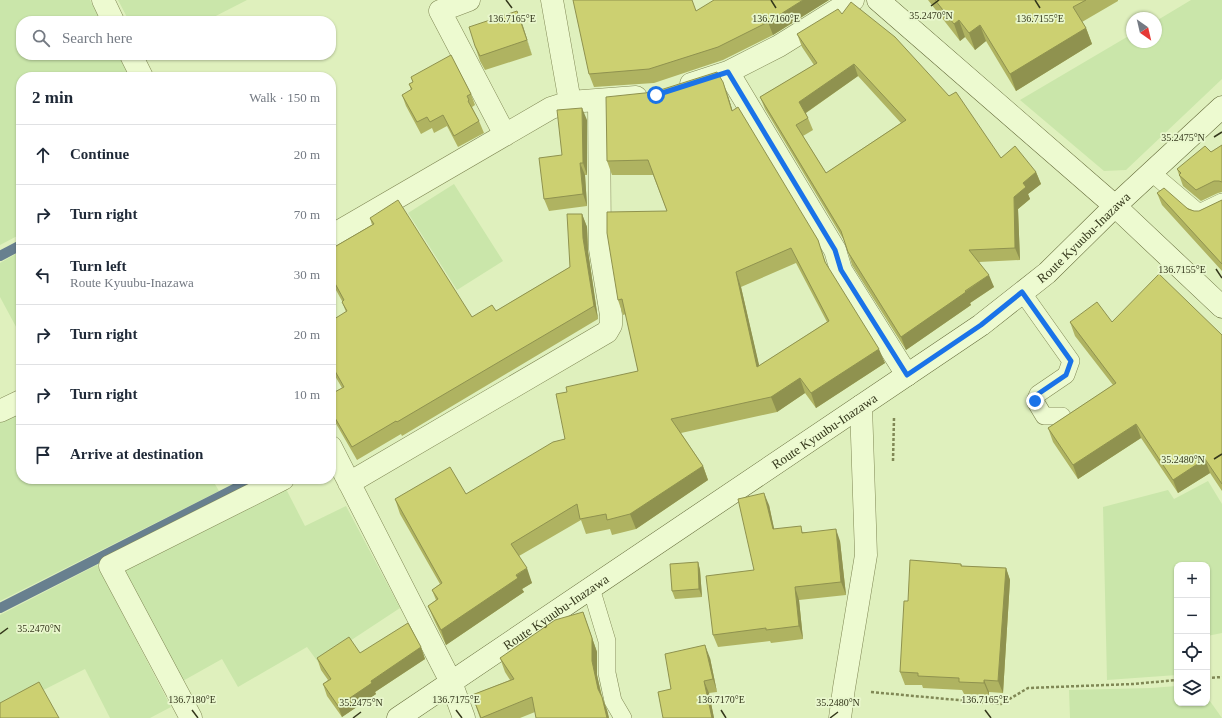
<!DOCTYPE html>
<meta charset="utf-8">
<style>
:root{--surface:#fff;--page:#f2f2f3;--text:#1f2937;--muted:#747a83;--line:#e0e1e3}
body{margin:0;font-family:Georgia,serif;background:var(--page);color:var(--text)}
.controls{position:absolute;right:12px;bottom:12px;display:grid;overflow:hidden;border-radius:8px;box-shadow:0 1px 3px #0004}
.controls button{width:36px;height:36px;display:grid;place-items:center;padding:0;border:0;border-bottom:1px solid var(--line);background:var(--surface);color:var(--text);font:20px sans-serif}
.compass{position:absolute;left:1126px;top:12px;width:36px;height:36px;border-radius:50%;background:var(--surface);box-shadow:0 1px 3px #0004;rotate:146deg}
.stop{position:absolute;width:12px;height:12px;margin:-9px;border:3px solid #1a73e8;border-radius:50%;background:#fff}
.stop.end{background:#1a73e8;border-color:#fff;box-shadow:0 1px 4px #0008}
.list{margin:0;padding:0;list-style:none}
h2{display:flex;justify-content:space-between;align-items:center;height:52px;margin:0;padding:0 16px;font-size:17px}
h2 small{font-size:13px;font-weight:400;color:var(--muted)}
.list li{display:grid;grid-template-columns:26px 1fr auto;gap:12px;align-items:center;box-sizing:border-box;height:60px;padding:0 16px;border-top:1px solid var(--line)}
.list b{display:block;font-size:15px;white-space:nowrap}
.list p{margin:0;font-size:13px;white-space:nowrap;color:var(--muted)}
.list em{font-size:13px;font-style:normal;color:var(--muted)}
.icon{flex:none;width:22px;height:22px;fill:none;stroke:currentColor;stroke-width:2;stroke-linecap:round;stroke-linejoin:round}
.map{position:relative;flex:none;width:1222px;height:718px;overflow:hidden}
.search{position:absolute;background:var(--surface);box-shadow:0 1px 3px #0004;left:16px;top:16px;width:320px;height:44px;display:flex;align-items:center;gap:10px;box-sizing:border-box;padding:0 14px;border-radius:16px;color:var(--muted);font-size:15px}
.panel{position:absolute;background:var(--surface);box-shadow:0 1px 3px #0004;left:16px;top:72px;width:320px;height:412px;border-radius:16px}
.map>svg:first-child{display:block}
.farmland{fill:#cae6aa}
.lines{fill:none;stroke-linecap:round;stroke-linejoin:round}
.stream{stroke:#68808f;stroke-width:10}
.lane-casing{stroke:#808855;stroke-width:18}
.street-casing{stroke:#808855;stroke-width:23}
.secondary-casing{stroke:#646a39;stroke-width:23}
.path{stroke:#808855;stroke-width:2.5;stroke-dasharray:3 2;stroke-linecap:butt}
.lane{stroke:#edfad0;stroke-width:17}
.street{stroke:#edfad0;stroke-width:22}
.secondary{stroke:#edfad0;stroke-width:22}
.wall{fill:#afb361;fill-rule:evenodd}
.shaded-wall{fill:#8f924f}
.building{fill:#ccd071;stroke:#8f924f;fill-rule:evenodd}
.route{stroke:#1a73e8;stroke-width:5}
.ticks{fill:none;stroke:#34371b;stroke-width:1.5}
.labels{text-anchor:middle;stroke-width:3.5;stroke-linejoin:round;paint-order:stroke}
.street-label{font-size:13px;fill:#34371b;stroke:#e9f7cd}
.ticks-label{font-size:10px;text-anchor:middle;fill:#34371b;stroke:#e9f7cd;stroke-width:3.5;stroke-linejoin:round;paint-order:stroke}
</style>
<div class="map">
<svg width="1222" height="718" viewBox="0 0 1222 718">
<rect width="100%" height="100%" fill="#dff0bd"/>
<path class="farmland" d="M0,0H90L101,21H21V55H118L130,77H21V234L0,245Z
M118,0H247L206,21H129Z
M1191,0H1222V79L1126,170L1104,171L1020,100L1132,34V42H1156V21Z
M454,184L503,261L457,290L408,213Z
M21,251V336L0,297V263Z
M21,408V479H212L219,491L0,601V419Z
M1208,481L1222,504V633L1207,636V565H1177V675L1107,680L1103,507L1168,490L1174,499Z
M285,487L305,526L346,506L400,608L318,662L307,647L238,687L222,659L181,682L121,569Z
M97,565L171,707L150,718H110L85,669L0,712V615Z
M1177,686V703H1207V697L1222,718H1070L1069,690L1151,688Z"/>
<g class="lines">
<path class="stream" d="M0,256L21,245
M0,608L254,479"/>
<g class="lane-casing">
<path id="lane" d="M1152,173L1199,213L1222,202
M1022,292L1071,361L1066,375L1038,394L1035,401L1044,416H1062
M591,588L607,641V673L613,701L623,718"/>
</g>
<g class="street-casing">
<path id="street" d="M103,0L113,21
M469,0L440,11L505,135
M552,0L570,102
M131,55L142,77
M728,72L835,250L841,270L907,375
M691,84L728,72L779,46L853,0
M331,236L551,108L570,102L636,97
M0,411L21,401
M331,447L451,682L464,718
M349,483L607,332L611,325V315L600,249L599,100
M191,718L110,566L283,479
M840,718L844,688L866,555L861,406"/>
</g>
<g class="secondary-casing">
<g id="secondary">
<path d="M878,0L1115,206L1222,307"/>
<path id="s1" d="M398,718L981,325L1047,273L1115,206L1222,107"/>
</g>
</g>
<path class="path" d="M893,461L894,418
M1207,678L1222,677
M871,692L1001,704L1028,688L1133,684L1177,680"/>
<use href="#lane" class="lane"/>
<use href="#street" class="street"/>
<use href="#secondary" class="secondary"/>
</g>
<path class="wall" d="M829,0L773,35L723,60L654,83L594,87L589,74L696,11Z
M928,0H1118V1L1082,22L1086,28L1092,44L1016,91L986,41L975,50L965,37L960,41Z
M517,11L532,55L485,70L480,61L475,46Z
M842,14L1001,158L1036,172L1041,184L1028,194L1030,199L1018,209L1020,260L979,262L994,287L970,303L971,305L906,350L852,265L845,242L765,109L760,97L814,65L802,47L797,34ZM858,76L901,123L826,173L803,136L813,130L808,118L806,113Z
M411,77L471,94L475,105L472,107L479,121L484,133L458,147L447,126L434,133L432,128L421,134L406,106L402,95L411,90L409,84L413,82Z
M728,96L732,110L818,240L826,264L885,363L816,408L805,393L777,412L681,433L703,466L708,480L636,529L612,535L610,529L586,534L581,520L519,556L532,583L522,589L524,592L446,645L434,620L428,606L436,600L432,590L440,584L400,514L395,499L466,494L565,439L567,392L638,371L626,314L623,315L618,300L667,211L653,175H612L607,161ZM796,263L827,322L759,366L741,287Z
M587,120V175H585L587,206L549,211L544,199L562,155Z
M1222,145V192L1218,193L1201,201L1183,186L1177,169L1211,152Z
M1157,193L1194,211H1199L1222,200V271L1162,205Z
M582,214L587,227L588,251L598,319L402,436L401,434L357,460L331,415V394L342,388L331,369V325L332,324L331,322L346,312L342,302V301L331,281V254L333,253L331,249L372,225L370,218L472,317L496,311L570,267Z
M1070,322H1112L1222,335V491L1210,473L1178,493L1141,438L1078,479L1053,442L1048,428L1113,385L1075,336Z
M218,479H228L220,483Z
M769,505L774,529L804,532L840,541L846,595L799,600L803,639L771,643L770,641L718,647L713,635L754,570Z
M698,562L700,570L702,597L675,599L672,591Z
M961,564L962,566L1006,568L1010,580L1003,693L989,692V695L964,694L962,690L923,688L922,685H905L900,672L908,601Z
M583,612L597,652V675L602,696L607,710L609,718H536L535,712L520,718H480L472,695L510,680L505,672L500,658Z
M421,647L425,659L375,692L376,694L342,717L327,696L323,684L328,680L321,670L317,658Z
M710,658L717,692L709,693L714,718H663L671,689Z"/>
<path class="shaded-wall" d="M803,0H829L773,35L768,22Z
M517,11L523,26L532,55L527,40Z
M959,20L965,37L960,41L954,24Z
M980,25L986,41L975,50L969,33Z
M1086,28L1092,44L1016,91L1010,74Z
M854,64L858,76L804,114L799,102Z
M723,82L728,96L737,125L732,111Z
M582,108L587,120V175L583,163Z
M580,163L585,175L587,206L583,194Z
M1036,172L1041,184L1028,194L1030,199L1018,209L1020,260L1015,248L1014,197L1023,183Z
M582,214L587,227L588,251L598,319L594,306L583,238Z
M736,272L741,287L763,382L757,367Z
M989,275L994,287L970,303L971,305L906,350L901,337Z
M879,349L885,363L816,408L811,393Z
M800,378L805,393L777,412L771,397Z
M1136,424L1141,438L1078,479L1073,465Z
M1205,459L1210,473L1178,493L1173,480Z
M703,466L708,480L636,529L630,514Z
M764,493L769,505L777,542L773,529Z
M836,529L840,541L846,595L841,582Z
M698,562L700,570L702,597L699,589Z
M527,568L532,583L522,589L524,592L446,645L441,630Z
M1006,568L1010,580L1003,693L998,681Z
M795,587L799,600L803,639L799,626Z
M583,612L597,652V675L603,703L598,689L592,661Z
M705,645L710,658L717,692L713,679Z
M421,647L425,659L375,692L376,694L342,717L338,706L371,681Z
M984,680L989,692V695L984,683Z
M704,681L709,693L714,718H712Z
M602,697L607,710L609,718H607Z"/>
<path class="building" d="M573,0H692L696,11L714,0H803L768,22L718,47L649,69L589,74Z
M935,0H1086L1073,7L1086,28L1010,74L980,25L969,33L959,20L954,24Z
M851,2L895,37L949,96L956,92L1001,158L1015,146L1036,172L1023,183L1026,187L1014,197L1015,248L969,250L989,275L965,291L966,292L901,337L848,252L841,231L760,97L817,63L797,34L838,9L842,14ZM854,64L906,120L826,173L796,125L808,118L799,102Z
M517,11L527,40L480,56L475,46L469,27Z
M451,55L471,94L467,96L469,100L468,101L479,121L454,136L443,115L430,122L427,117L417,122L402,95L412,89L409,84L413,82L411,77Z
M717,72L723,82L732,111L738,107L818,240L825,262L879,349L811,393L800,378L771,397L671,419L703,466L630,514L607,520L606,514L580,519L577,504L511,544L527,568L516,575L518,578L441,630L428,606L438,599L432,590L442,583L395,499L450,467L466,494L553,442L565,439L556,394L567,392L566,387L638,371L622,299L618,300L607,233V212L667,211L648,160L607,161L606,97L654,92ZM791,248L829,321L757,367L736,272Z
M582,108L583,163H580L583,194L544,199L539,158L562,155L557,110Z
M1222,145V182L1219,181H1214L1196,190L1179,175L1181,173L1177,169L1205,146L1211,152Z
M1164,188L1188,209L1194,211H1199L1222,200V264L1157,193Z
M398,200L472,317L492,305L496,311L570,267L567,214H582L583,238L594,306L397,422L396,421L352,447L331,411V394L344,387L331,364V325L332,324L331,321L347,311L342,302L344,300L331,276V254L334,253L331,249L374,224L370,218Z
M1159,274L1222,335V484L1205,459L1173,480L1136,424L1073,465L1048,428L1116,383L1070,322L1097,302L1112,322Z
M764,493L773,529L801,526L802,533L836,529L841,582L795,587L799,626L766,630V628L713,635L706,576L754,570L738,499Z
M910,560L961,564V566L1006,568L998,681L984,680V683L959,682V678L918,676V673L900,672L904,601H908Z
M698,562L699,589L672,591L670,564Z
M583,612L592,638V661L598,689L602,697L607,718H536L532,697L481,718L472,695L514,679L500,658L555,620Z
M408,623L421,647L371,681L372,683L338,706L323,684L331,679L317,658L349,637L360,653Z
M705,645L713,679L704,681L712,718H663L658,692L671,689L665,654Z
M39,682L59,718H0V703Z"/>
<g class="lines">
<path class="route" d="M656,95L728,72L835,250L841,270L907,375L981,325L1022,292L1071,361L1066,375L1038,394L1035,401"/>
</g>
<path class="ticks" d="M506,0L512,8M771,0L776,8M1035,0L1040,8M931,6L939,0M1214,137L1222,132M1216,269L1222,278M1214,459L1222,454M0,634L8,628M192,710L198,718M456,710L462,718M721,710L726,718M985,710L991,718M353,718L361,712M830,718L838,712"/>
<g class="labels">
<g class="street-label">
<text dy="5" stroke="none"><textPath href="#s1" startOffset="838">Route Kyuubu-Inazawa</textPath></text>
<text dy="5" stroke="none"><textPath href="#s1" startOffset="514">Route Kyuubu-Inazawa</textPath></text>
<text dy="5" stroke="none"><textPath href="#s1" startOffset="190">Route Kyuubu-Inazawa</textPath></text>
</g>
</g>
<g class="ticks-label">
<text x="931" y="19">35.2470°N</text>
<text x="776" y="22">136.7160°E</text>
<text x="1040" y="22">136.7155°E</text>
<text x="512" y="22">136.7165°E</text>
<text x="1183" y="141">35.2475°N</text>
<text x="1182" y="273">136.7155°E</text>
<text x="1183" y="463">35.2480°N</text>
<text x="39" y="632">35.2470°N</text>
<text x="192" y="703">136.7180°E</text>
<text x="456" y="703">136.7175°E</text>
<text x="721" y="703">136.7170°E</text>
<text x="985" y="703">136.7165°E</text>
<text x="361" y="706">35.2475°N</text>
<text x="838" y="706">35.2480°N</text>
</g>
</svg>
<div class="controls">
<button>+</button>
<button>−</button>
<button><svg class="icon" aria-label="locate" viewBox="0 0 24 24"><circle cx="12" cy="12" r="6"/><path d="M12 2v4M12 18v4M2 12h4M18 12h4"/></svg></button>
<button><svg class="icon" aria-label="layers" viewBox="0 0 24 24"><path d="M12 4l9 5-9 5-9-5zM3 14l9 5 9-5"/></svg></button>
</div>
<svg class="compass" viewBox="-18 -18 36 36"><path d="M0-13l5 13h-10z" fill="#e53935"/><path d="M0 13l5-13h-10z" fill="#747a83"/></svg>
<div class="stop" style="left:656px;top:95px"></div>
<div class="stop end" style="left:1035px;top:401px"></div>
<div class="search"><svg class="icon" aria-label="search" viewBox="0 0 24 24"><circle cx="10" cy="10" r="6"/><path d="M15 15l6 6"/></svg>Search here</div>
<section class="panel">
<h2>2 min<small>Walk · 150 m</small></h2>
<ul class="list">
<li><svg class="icon" aria-label="ahead" viewBox="0 0 24 24"><path d="M12 20V5M6 11l6-6 6 6"/></svg><div><b>Continue</b></div><em>20 m</em></li>
<li><svg class="icon" aria-label="right" viewBox="0 0 24 24"><path d="M7 20v-9h11M14 6l5 5-5 5"/></svg><div><b>Turn right</b></div><em>70 m</em></li>
<li><svg class="icon" aria-label="left" viewBox="0 0 24 24"><path d="M17 20v-9H6M10 6l-5 5 5 5"/></svg><div><b>Turn left</b><p>Route Kyuubu-Inazawa</p></div><em>30 m</em></li>
<li><svg class="icon" aria-label="right" viewBox="0 0 24 24"><path d="M7 20v-9h11M14 6l5 5-5 5"/></svg><div><b>Turn right</b></div><em>20 m</em></li>
<li><svg class="icon" aria-label="right" viewBox="0 0 24 24"><path d="M7 20v-9h11M14 6l5 5-5 5"/></svg><div><b>Turn right</b></div><em>10 m</em></li>
<li><svg class="icon" aria-label="arrive" viewBox="0 0 24 24"><path d="M6 21V4h12l-3 4 3 4H6"/></svg><div><b>Arrive at destination</b></div></li>
</ul>
</section>
</div>
